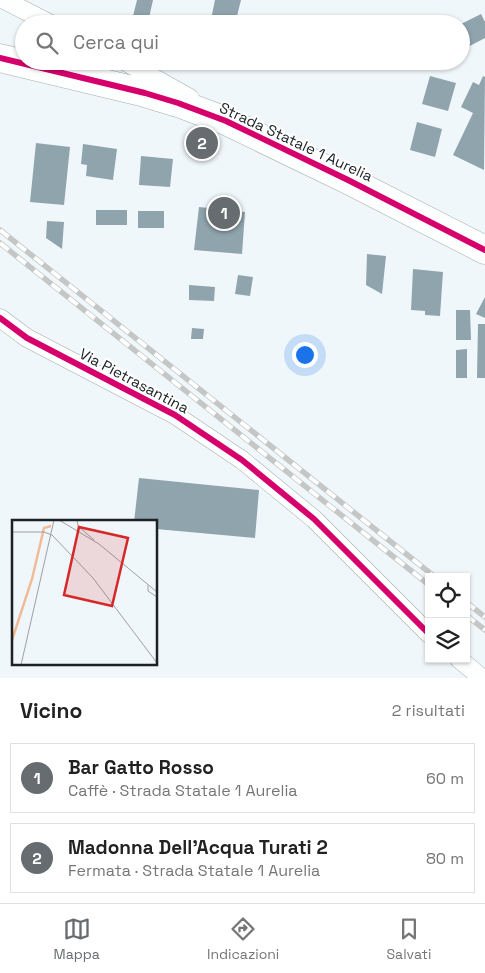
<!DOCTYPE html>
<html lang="it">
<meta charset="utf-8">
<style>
:root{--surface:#fff;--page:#f2f2f2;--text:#222;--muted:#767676;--line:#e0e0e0;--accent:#666c6f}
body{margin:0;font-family:"Space Grotesk",sans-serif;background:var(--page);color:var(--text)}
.controls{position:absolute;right:15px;bottom:15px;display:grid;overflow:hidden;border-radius:0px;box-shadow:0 1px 4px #0004}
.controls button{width:45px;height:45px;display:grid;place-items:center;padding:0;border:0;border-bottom:1px solid var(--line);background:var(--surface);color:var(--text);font:25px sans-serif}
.you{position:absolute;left:304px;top:354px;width:18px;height:18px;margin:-12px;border:4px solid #fff;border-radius:50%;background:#1a73e8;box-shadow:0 0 0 8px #1a73e833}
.badge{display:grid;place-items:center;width:32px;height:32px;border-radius:50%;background:var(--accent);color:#fff;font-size:16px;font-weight:700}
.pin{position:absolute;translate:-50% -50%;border:2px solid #fff;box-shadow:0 1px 5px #0006}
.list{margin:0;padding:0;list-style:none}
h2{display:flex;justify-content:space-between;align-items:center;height:65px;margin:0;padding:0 20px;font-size:21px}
h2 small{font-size:16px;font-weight:400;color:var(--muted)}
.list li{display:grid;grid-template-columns:32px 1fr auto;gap:15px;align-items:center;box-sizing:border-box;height:70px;margin:0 10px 10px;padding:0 10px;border:1px solid var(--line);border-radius:0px}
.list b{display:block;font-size:19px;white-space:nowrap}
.list p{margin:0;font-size:16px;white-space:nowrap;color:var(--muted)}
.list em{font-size:16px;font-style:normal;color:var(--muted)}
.icon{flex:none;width:28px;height:28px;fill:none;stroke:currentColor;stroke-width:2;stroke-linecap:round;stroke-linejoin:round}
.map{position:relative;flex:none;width:485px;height:678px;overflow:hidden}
.search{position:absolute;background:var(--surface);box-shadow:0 1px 4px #0004;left:15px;right:15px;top:15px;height:55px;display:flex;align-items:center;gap:12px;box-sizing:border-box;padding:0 18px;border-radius:28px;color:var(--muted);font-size:19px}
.sheet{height:225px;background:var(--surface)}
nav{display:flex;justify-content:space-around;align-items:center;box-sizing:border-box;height:70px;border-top:1px solid var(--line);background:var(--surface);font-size:14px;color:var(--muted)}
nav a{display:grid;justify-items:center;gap:2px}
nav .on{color:var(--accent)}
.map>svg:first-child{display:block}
.building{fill:#90a4ad}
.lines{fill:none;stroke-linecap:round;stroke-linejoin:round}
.street-casing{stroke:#a6acaf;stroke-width:19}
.primary-casing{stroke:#a6acaf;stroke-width:29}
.street{stroke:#fdfefe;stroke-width:18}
.primary{stroke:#fdfefe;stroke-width:28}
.rail-casing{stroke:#c5c7c7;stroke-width:5.5}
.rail{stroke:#fff;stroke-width:4;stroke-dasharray:11;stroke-linecap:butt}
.cycleway-casing{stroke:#fff;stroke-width:9}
.cycleway{stroke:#d6006c;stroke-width:6}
.labels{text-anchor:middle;stroke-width:4;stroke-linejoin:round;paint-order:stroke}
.street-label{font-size:15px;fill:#1b2124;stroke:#fff}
.inset-river{fill:none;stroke:#f1bb96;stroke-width:2.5}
.inset-road{fill:none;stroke:#9ba1a5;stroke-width:1}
.view{fill:#d62828;fill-opacity:0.15;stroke:#d62828;stroke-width:2.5}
.inset-edge{fill:none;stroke:#1b2124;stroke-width:2.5}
</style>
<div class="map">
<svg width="485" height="678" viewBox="0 0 485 678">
<rect width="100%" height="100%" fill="#f0f7fb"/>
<path class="building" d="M137,0H153L149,18L155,20L154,24H131Z
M215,0H241L235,24H210Z
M481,14L485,22V38L464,49L461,43V24Z
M430,76L456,83L448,111L422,104Z
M483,76L485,77L484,170L453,155L473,113L461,107L473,82L479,85Z
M417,122L442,129L435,157L410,150Z
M36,143L70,147L64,205L30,202Z
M83,144L117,149L113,180L86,176L87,165L81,164Z
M141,156L173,159L170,187L139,185Z
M199,207L245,212L242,254L194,250Z
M96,210H127V225H96Z
M138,211H164V228H138Z
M47,221L64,222L62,249L46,238Z
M367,254L386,256L382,294L366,285Z
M413,269L443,272L440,316L425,315V311L411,310Z
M238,275L253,277L250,296L235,294Z
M189,285L215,287L214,301L189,300Z
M485,297V318L476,314Z
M456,310H470L471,340H456Z
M478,324H485V378H477Z
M192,328L204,329L203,339H191Z
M467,349V378H456V350Z
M139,478L259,490L255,538L156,529V522H134Z"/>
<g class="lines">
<g class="street-casing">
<path id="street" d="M4,0L51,24
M124,61L190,98
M0,318L27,338L175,415L242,460L314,519L429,634
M459,659L482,678"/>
</g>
<g class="primary-casing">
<path id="primary" d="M0,58L145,93L178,103L226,121L348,180L485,250"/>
</g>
<use href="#street" class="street"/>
<use href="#primary" class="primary"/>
<g class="rail-casing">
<path id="rail" d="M0,230L435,577
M0,243L429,585
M466,602L485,617
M466,615L485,630"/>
</g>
<use href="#rail" class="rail"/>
<g class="cycleway-casing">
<path id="cycleway" d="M0,58L145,93L178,103L226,121L348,180L485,250
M0,318L27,338L175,415L242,460L314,519L429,634"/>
</g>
<use href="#cycleway" class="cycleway"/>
</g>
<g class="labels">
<g class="street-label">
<text transform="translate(296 142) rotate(25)" y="5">Strada Statale 1 Aurelia</text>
<text transform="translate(134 381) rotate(28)" y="5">Via Pietrasantina</text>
</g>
</g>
<g transform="translate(12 520)">
<rect width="145" height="145" fill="#f0f7fb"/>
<path class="inset-river" d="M0,120L20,59L32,8L39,6"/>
<path class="inset-road" d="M47,0L87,24L145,72M65,0L66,6L82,20M0,12H32L40,15L81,58L145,143M136,65V71L145,77M9,145L42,0"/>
<path class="view" d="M67,7L116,18L100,86L52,75Z"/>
<rect width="145" height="145" class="inset-edge"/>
</g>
</svg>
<div class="controls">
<button><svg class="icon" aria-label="locate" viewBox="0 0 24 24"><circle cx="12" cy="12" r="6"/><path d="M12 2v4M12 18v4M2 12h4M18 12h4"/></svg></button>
<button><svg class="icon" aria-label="layers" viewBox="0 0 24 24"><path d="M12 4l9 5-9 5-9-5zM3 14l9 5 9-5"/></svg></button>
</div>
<div class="you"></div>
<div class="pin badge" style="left:224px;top:213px">1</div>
<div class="pin badge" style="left:202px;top:143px">2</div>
<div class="search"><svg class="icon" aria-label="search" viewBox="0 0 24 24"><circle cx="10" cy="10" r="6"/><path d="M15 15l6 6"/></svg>Cerca qui</div>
</div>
<section class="sheet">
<h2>Vicino<small>2 risultati</small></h2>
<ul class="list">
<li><span class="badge">1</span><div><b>Bar Gatto Rosso</b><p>Caffè · Strada Statale 1 Aurelia</p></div><em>60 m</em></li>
<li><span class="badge">2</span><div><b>Madonna Dell'Acqua Turati 2</b><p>Fermata · Strada Statale 1 Aurelia</p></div><em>80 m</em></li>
</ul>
</section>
<nav>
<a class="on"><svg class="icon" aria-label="map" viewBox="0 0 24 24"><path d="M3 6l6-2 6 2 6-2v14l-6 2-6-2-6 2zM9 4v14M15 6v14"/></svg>Mappa</a>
<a><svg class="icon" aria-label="directions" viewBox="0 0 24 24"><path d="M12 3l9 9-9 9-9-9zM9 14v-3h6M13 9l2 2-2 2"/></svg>Indicazioni</a>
<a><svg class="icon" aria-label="saved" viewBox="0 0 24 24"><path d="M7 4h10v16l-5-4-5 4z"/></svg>Salvati</a>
</nav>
